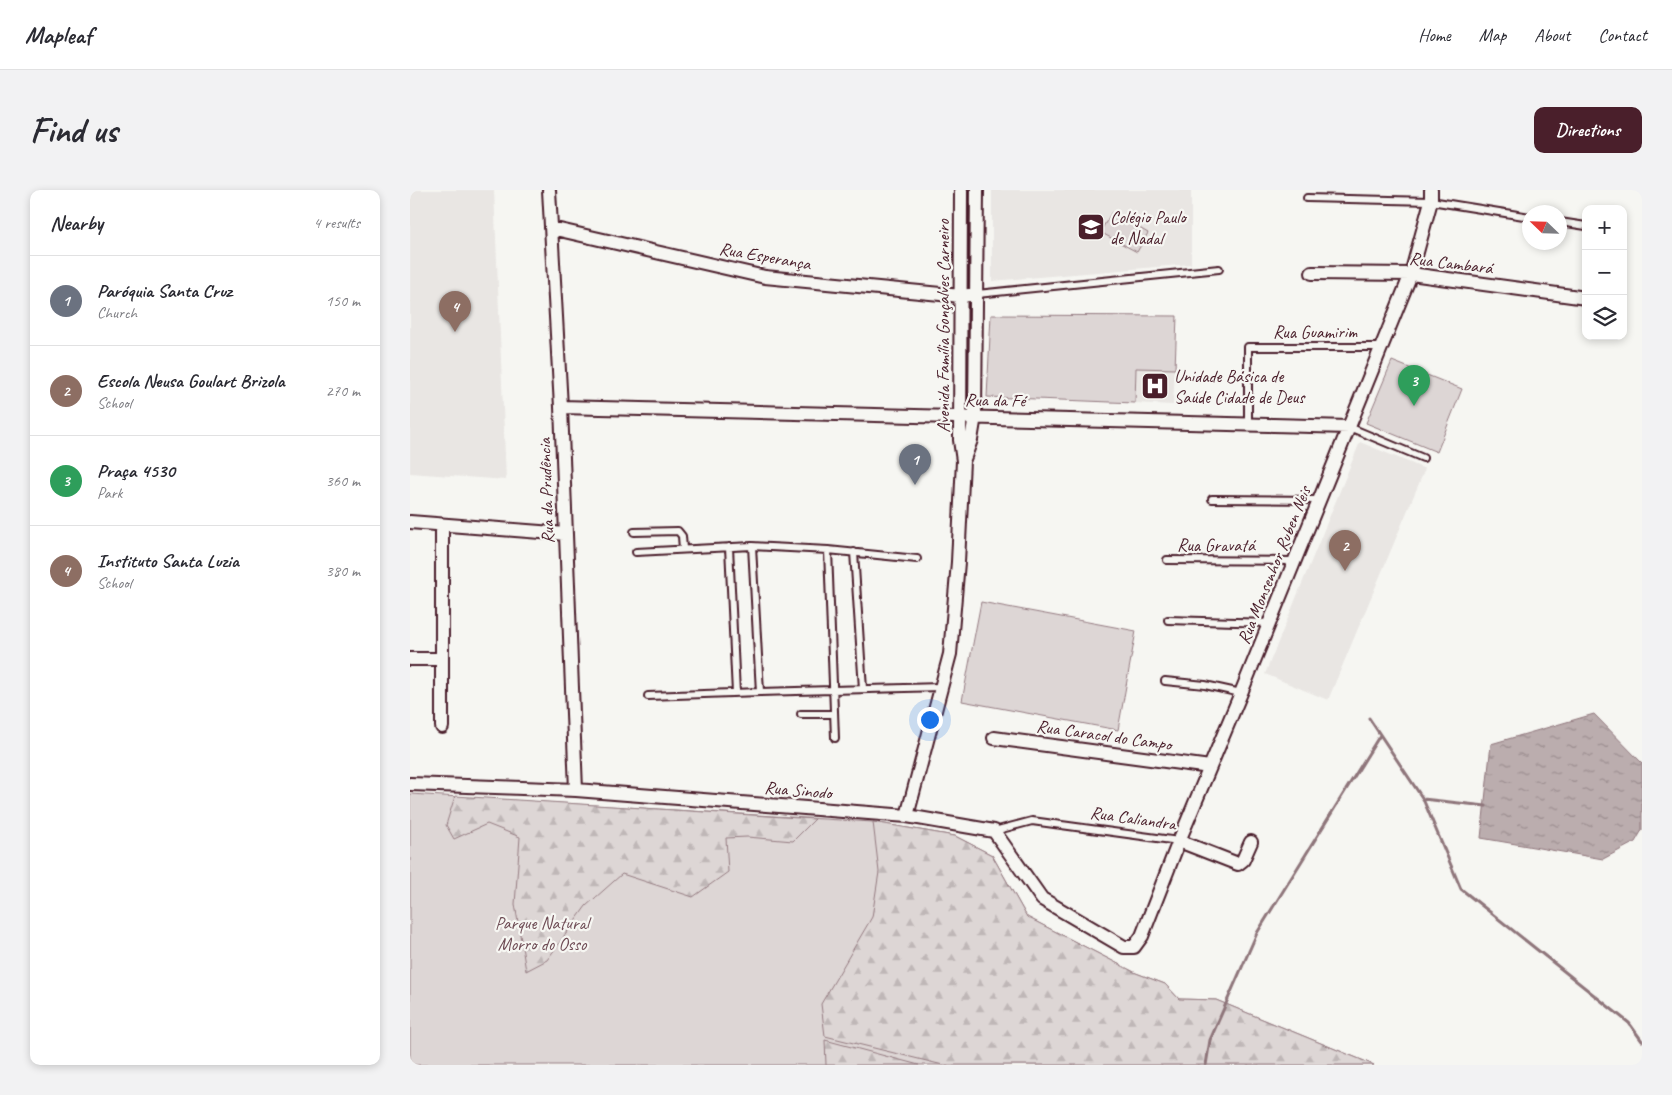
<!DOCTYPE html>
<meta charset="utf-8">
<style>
:root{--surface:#fff;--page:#f2f2f3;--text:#2b2b33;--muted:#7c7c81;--line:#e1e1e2;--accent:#4a1f2b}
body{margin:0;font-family:Caveat,sans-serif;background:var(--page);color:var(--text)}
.controls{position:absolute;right:15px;top:15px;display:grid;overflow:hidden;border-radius:10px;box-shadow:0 2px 8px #0003}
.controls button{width:45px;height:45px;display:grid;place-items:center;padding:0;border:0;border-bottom:1px solid var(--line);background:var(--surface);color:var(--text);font:25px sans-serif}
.compass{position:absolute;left:1112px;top:15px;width:45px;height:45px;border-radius:50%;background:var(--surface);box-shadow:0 2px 8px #0003;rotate:293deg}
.you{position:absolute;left:519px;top:529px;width:18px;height:18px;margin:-12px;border:4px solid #fff;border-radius:50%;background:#1a73e8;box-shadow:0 0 0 8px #1a73e833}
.badge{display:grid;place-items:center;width:32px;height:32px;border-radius:50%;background:var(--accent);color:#fff;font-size:16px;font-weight:700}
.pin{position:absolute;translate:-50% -41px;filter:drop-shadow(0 1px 2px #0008)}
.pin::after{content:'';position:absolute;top:26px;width:18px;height:15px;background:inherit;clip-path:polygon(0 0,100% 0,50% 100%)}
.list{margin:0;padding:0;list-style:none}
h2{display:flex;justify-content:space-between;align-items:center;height:65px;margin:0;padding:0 20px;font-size:21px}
h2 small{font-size:16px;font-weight:400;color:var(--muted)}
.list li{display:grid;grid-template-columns:32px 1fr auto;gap:15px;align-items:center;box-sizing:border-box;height:90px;padding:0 20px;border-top:1px solid var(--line)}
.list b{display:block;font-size:19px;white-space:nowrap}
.list p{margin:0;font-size:16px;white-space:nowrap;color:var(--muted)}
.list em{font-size:16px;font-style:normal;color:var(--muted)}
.icon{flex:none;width:28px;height:28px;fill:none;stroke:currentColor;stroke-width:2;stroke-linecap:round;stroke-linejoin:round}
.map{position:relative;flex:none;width:1232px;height:875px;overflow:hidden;border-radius:10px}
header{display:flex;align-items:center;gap:30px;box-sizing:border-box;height:70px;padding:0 25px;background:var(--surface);border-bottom:1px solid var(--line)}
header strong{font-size:24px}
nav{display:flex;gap:28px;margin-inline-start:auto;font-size:18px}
.intro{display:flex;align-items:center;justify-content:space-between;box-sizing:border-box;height:120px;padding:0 30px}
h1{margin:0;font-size:35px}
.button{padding:12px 22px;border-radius:10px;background:var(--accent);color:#fff;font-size:18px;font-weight:700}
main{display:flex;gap:30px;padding:0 30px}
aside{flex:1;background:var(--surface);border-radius:10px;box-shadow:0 2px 8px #0003}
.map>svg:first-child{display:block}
.built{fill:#e9e6e3}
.green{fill:#ddd6d5;stroke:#947a80}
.forest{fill:url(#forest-firs);stroke:#947a80}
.water{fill:url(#water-ripples);stroke:#8e747a}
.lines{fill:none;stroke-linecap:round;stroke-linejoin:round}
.stream{stroke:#8e747a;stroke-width:3}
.lane-casing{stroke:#4a1f2b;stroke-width:10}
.street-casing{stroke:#4a1f2b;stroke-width:16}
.lane{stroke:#f6f6f2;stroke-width:6}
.street{stroke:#f6f6f2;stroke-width:12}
.labels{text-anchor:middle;stroke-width:4.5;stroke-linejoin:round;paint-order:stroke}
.poi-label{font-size:18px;fill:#4a1f2b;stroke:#f6f6f2;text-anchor:start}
.street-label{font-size:18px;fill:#4a1f2b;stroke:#f6f6f2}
.park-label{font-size:18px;fill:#6f4d56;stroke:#f6f6f2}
</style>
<header>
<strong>Mapleaf</strong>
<nav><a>Home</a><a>Map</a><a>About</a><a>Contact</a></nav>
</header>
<div class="intro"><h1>Find us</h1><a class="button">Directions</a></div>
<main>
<aside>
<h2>Nearby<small>4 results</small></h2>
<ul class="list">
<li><span class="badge" style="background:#6b7280">1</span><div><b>Paróquia Santa Cruz</b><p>Church</p></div><em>150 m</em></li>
<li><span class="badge" style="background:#8d6e63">2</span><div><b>Escola Neusa Goulart Brizola</b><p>School</p></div><em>270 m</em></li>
<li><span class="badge" style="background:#2e9e5b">3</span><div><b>Praça 4530</b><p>Park</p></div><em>360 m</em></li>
<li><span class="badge" style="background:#8d6e63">4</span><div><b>Instituto Santa Luzia</b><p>School</p></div><em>380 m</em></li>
</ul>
</aside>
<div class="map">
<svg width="1232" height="875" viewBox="0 0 1232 875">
<defs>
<pattern id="forest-firs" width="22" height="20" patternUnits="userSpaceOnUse" patternTransform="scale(1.25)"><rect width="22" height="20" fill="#ddd6d5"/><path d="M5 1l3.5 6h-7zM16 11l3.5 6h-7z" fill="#bfb7b7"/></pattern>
<pattern id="water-ripples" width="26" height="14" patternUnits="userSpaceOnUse" patternTransform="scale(1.25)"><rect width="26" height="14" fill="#bbadae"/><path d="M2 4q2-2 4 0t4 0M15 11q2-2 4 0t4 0" fill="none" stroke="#9a8c8e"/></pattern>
</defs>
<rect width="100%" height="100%" fill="#f6f6f2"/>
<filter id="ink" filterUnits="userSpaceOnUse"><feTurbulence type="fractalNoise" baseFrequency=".02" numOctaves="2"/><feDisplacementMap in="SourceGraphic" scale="10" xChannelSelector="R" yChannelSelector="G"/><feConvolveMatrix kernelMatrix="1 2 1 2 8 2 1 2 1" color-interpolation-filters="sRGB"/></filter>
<g filter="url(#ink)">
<path class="built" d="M0,0H84L96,290L0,283Z
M582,0H781V74L582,91Z
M726,177L765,179L763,215L725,213Z
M950,252L1015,279L918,510L855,484Z"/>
<path class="green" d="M702,22L738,43L727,62L690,42Z
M581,125L767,126L765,179L726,178L725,213L577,207Z
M982,171L1052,199L1027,262L956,233Z
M571,412L726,441L708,540L552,511Z
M0,604L463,632L545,646L582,665L617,727L726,783L755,794L769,809L806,810L964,875H0Z"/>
<path class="forest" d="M45,606L405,629L383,651L337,647L316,648L318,682L283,707L212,684L176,716L137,770L116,781L105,714L110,647L77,634L44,649L36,635Z
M463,632L545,646L582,665L617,727L726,783L755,794L769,809L806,810L964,875H533L415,846L411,814L462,727L469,682Z
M415,850L509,875H416Z"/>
<path class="water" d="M1184,524L1232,573V640L1225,652L1193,669L1071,648L1081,554Z"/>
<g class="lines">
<path class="stream" d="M959,528L1013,609L1051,699L1219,833L1232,851
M1013,609L1076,616
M796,875L800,850L847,743L970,545"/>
<g class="lane-casing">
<path id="lane" d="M897,8L1021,11L1120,27
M1150,32L1176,36
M567,104L809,79
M838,234V157H971
M939,237L1013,268
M802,309L909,310
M224,342L268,341L272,346L273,359
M319,357L326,503
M418,360L425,548
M226,362L342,356
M444,362L453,499
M507,369L418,360L342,356L350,502L531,497
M757,370L885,371
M758,430L860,433
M755,491L795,495L831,503
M238,506L350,502
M391,524H424
M584,641L622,631L769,651"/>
</g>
<g class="street-casing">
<path id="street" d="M139,0L151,217L166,600
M141,38L355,87L551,106L567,104
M902,83L1001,84L1176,108
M151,217L939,237
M554,269L561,250L565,226L567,0
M0,332L156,344
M32,335V537
M0,469H32
M584,548L800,577
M0,594L166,600L497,626L584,641L632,709L714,757H724L732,746L769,651L831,503L1001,84L1021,11V0
M497,626L540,464L548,372L553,271L550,250L551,0
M769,651L828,674L833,670L841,652"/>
</g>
<use href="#lane" class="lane"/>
<use href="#street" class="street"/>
</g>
</g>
<defs>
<g id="school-square" transform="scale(1.4375)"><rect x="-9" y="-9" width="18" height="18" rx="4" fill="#4a1f2b" stroke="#f6f6f2"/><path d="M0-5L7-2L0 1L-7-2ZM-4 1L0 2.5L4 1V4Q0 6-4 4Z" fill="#fff"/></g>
<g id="hospital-square" transform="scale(1.4375)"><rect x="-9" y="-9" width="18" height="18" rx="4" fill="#4a1f2b" stroke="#f6f6f2"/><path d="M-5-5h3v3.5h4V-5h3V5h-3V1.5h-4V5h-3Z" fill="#fff"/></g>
</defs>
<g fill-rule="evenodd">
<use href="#school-square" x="681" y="37"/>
<use href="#hospital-square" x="745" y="196"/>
</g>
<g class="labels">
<g class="poi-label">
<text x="700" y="33">Colégio Paulo<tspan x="700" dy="21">de Nadal</tspan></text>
<text x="764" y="192">Unidade Básica de<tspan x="764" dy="21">Saúde Cidade de Deus</tspan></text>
</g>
<g class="street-label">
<text transform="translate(355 66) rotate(10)" y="6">Rua Esperança</text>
<text transform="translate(1041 73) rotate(7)" y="6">Rua Cambará</text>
<text transform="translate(533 136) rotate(-90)" y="6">Avenida Família Gonçalves Carneiro</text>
<text x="905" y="148">Rua Guamirim</text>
<text transform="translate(585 210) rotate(1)" y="6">Rua da Fé</text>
<text transform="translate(136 301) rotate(-92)" y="6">Rua da Prudência</text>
<text x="806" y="361">Rua Gravatá</text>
<text transform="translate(864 375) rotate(-68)" y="6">Rua Monsenhor Ruben Neis</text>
<text transform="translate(694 545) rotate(8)" y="6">Rua Caracol do Campo</text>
<text transform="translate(388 600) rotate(5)" y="6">Rua Sinodo</text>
<text transform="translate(723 628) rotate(8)" y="6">Rua Caliandra</text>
</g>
<g class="park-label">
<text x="132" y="739">Parque Natural<tspan x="132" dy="21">Morro do Osso</tspan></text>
</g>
</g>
</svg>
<div class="controls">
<button>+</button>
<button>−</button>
<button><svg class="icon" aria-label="layers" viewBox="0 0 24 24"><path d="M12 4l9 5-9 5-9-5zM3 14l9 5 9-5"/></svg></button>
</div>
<svg class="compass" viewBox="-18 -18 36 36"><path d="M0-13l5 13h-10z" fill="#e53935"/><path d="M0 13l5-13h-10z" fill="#7c7c81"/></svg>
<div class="you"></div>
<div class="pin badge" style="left:505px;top:295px;background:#6b7280">1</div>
<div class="pin badge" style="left:935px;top:381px;background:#8d6e63">2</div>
<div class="pin badge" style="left:1004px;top:216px;background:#2e9e5b">3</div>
<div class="pin badge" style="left:45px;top:142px;background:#8d6e63">4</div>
</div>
</main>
